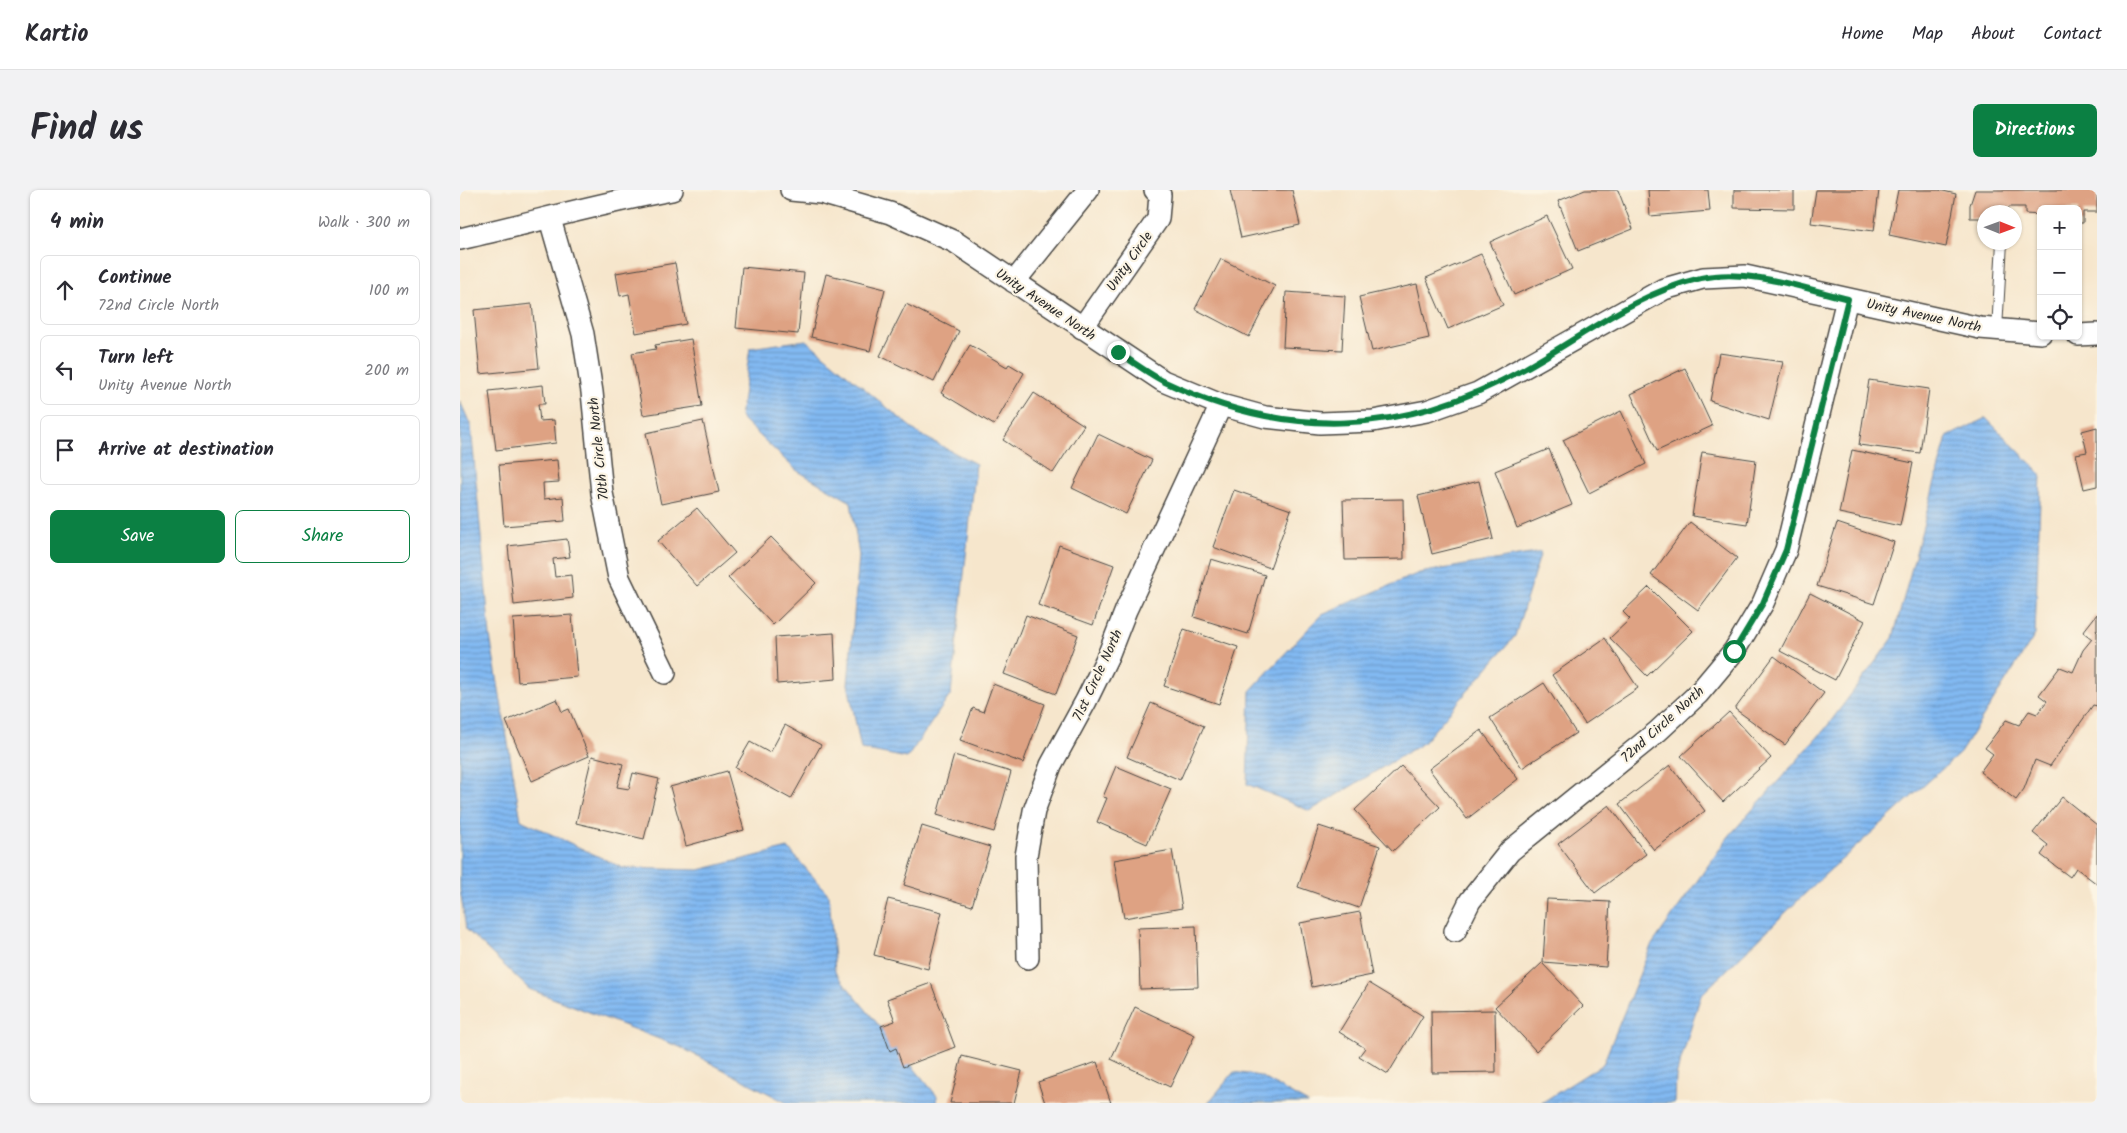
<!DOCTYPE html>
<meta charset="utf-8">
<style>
:root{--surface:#fff;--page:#f2f2f3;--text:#2b2b33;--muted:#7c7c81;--line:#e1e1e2;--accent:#0b8043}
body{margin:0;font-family:Kalam,sans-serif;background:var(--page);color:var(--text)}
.controls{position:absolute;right:15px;top:15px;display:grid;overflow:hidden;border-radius:8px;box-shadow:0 1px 4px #0004}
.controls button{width:45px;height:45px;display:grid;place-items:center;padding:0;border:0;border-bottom:1px solid var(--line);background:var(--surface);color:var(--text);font:25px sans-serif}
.compass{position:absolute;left:1517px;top:15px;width:45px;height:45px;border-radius:50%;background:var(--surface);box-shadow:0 1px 4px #0004;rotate:91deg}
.stop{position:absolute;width:15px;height:15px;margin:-11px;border:4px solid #0b8043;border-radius:50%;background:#fff}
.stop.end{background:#0b8043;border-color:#fff;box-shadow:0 1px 5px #0008}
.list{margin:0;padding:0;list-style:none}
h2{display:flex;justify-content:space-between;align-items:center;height:65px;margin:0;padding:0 20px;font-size:21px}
h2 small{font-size:16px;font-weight:400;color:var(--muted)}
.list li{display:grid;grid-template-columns:32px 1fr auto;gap:15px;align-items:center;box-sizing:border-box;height:70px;margin:0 10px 10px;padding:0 10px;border:1px solid var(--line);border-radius:8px}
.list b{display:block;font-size:19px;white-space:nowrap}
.list p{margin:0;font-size:16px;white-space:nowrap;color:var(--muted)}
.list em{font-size:16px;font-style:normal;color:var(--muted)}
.actions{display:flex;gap:10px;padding:15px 20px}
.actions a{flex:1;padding:11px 0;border:1px solid var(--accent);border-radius:8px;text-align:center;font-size:18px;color:var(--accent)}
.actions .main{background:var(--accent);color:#fff}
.icon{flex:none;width:28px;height:28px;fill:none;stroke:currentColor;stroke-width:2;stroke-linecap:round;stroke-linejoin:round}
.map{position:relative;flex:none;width:1637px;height:913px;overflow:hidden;border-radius:8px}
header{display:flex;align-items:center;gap:30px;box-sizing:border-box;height:70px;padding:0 25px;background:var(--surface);border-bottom:1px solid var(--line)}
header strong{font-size:24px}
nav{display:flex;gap:28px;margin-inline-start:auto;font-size:18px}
.intro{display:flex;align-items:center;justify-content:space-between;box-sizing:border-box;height:120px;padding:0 30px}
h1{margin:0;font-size:35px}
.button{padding:12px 22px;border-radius:8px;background:var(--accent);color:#fff;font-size:18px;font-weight:700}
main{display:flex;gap:30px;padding:0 30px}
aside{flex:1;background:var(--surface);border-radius:8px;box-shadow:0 1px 4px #0004}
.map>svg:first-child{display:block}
.water{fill:url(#water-rules);stroke:#56728e}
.building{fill:#dea283}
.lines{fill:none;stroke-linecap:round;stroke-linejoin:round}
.service-casing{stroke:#494743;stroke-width:12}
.minor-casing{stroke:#494743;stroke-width:24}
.service{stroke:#fff;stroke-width:10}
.minor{stroke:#fff;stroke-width:21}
.route{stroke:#0b8043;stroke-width:6}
.labels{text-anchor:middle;stroke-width:4.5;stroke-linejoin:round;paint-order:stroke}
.street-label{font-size:14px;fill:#2b2b2b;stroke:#fcf5e5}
</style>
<header>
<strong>Kartio</strong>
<nav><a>Home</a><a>Map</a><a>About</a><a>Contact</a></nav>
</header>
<div class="intro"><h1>Find us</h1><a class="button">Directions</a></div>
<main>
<aside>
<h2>4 min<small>Walk · 300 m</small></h2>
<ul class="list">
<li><svg class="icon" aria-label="ahead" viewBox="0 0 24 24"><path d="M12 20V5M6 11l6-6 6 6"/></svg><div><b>Continue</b><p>72nd Circle North</p></div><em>100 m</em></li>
<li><svg class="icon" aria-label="left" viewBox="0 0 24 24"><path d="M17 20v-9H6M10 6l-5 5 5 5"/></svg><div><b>Turn left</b><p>Unity Avenue North</p></div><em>200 m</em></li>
<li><svg class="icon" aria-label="arrive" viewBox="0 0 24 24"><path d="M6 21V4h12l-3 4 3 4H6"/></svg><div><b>Arrive at destination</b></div></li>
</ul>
<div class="actions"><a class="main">Save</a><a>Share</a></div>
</aside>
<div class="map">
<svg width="1637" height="913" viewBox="0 0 1637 913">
<defs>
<pattern id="water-rules" width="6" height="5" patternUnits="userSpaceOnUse" patternTransform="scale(1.25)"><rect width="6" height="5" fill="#82b9f2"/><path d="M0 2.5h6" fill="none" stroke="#6b97c4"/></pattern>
</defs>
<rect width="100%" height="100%" fill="#fcf5e5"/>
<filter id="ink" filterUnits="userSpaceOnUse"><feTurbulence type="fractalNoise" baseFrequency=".02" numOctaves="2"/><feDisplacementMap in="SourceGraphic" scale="10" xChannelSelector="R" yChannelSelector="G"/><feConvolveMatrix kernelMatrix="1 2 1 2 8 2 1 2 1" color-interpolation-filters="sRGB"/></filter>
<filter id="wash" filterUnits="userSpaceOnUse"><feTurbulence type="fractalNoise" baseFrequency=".0096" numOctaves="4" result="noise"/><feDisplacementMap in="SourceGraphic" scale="20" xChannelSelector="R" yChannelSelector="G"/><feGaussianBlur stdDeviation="1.12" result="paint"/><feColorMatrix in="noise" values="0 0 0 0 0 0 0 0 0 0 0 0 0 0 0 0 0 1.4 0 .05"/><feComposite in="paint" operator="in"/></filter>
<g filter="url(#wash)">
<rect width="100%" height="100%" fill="#f6e6cc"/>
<path class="water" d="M346,150L459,244L516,274L491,504L447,568L401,559L388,494L399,366L391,312L336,280L280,227L290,158Z
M0,211L11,236L30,446L61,630L163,678L239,680L328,658L369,705L375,782L477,906V913H327L220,857L69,799L6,739L0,699Z
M1526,228L1581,284L1575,445L1500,563L1359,690L1241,805L1216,886L1215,913H1081L1143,874L1191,756L1269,646L1365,539L1433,448L1487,247Z
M1081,362L1055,446L963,553L850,621L787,594L790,501L862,424L959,383Z
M774,882L800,886L848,913H748Z"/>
<g id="blocks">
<path class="building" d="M770,0H832L840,35L781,48Z
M1125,0H1158L1173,39L1118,61L1098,11Z
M1188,0H1248L1250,21L1190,26Z
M1274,0H1334V19L1274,18Z
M1356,0H1419L1414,41L1351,33Z
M1438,0H1479L1496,4L1486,57L1429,45Z
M1515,0H1637V22H1623V33H1618V19H1581V25L1565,24V17H1549L1547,22H1524V28H1510V15Z
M1087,26L1112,79L1054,105L1030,52Z
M1021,64L1043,115L988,139L966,88Z
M761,69L815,96L789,147L735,119Z
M215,73L226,134L176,143L169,104L160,106L156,83Z
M282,77L344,83L338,144L276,138Z
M366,84L425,99L410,161L351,147Z
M957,94L969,148L912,161L899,107Z
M826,102L885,106L882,160L823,157Z
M72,114L79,178L20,184L14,120Z
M446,114L499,141L474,192L420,166Z
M231,149L242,216L183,225L172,163L196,159L195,155Z
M510,155L547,177L549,174L564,183L534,235L481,203Z
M1259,163L1323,172L1309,230L1250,211Z
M1225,178L1252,236L1197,261L1171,204Z
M1409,190L1469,199L1460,263L1399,255Z
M83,195L85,214H78L80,231L94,230L96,253L36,260L29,201Z
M574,203L624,235L593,283L543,250Z
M1161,221L1186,274L1129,303L1103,250Z
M243,231L259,302L201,314L186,243Z
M1637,237V296L1624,299L1616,264L1627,262L1622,241Z
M638,244L692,270L666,324L612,298Z
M1089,259L1112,315L1057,338L1035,281Z
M1392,260L1453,273L1440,336L1379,323Z
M1242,262L1296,270L1287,334L1232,326Z
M97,270L99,292L83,293L84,309L103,307L105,331L44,336L39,275Z
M1019,291L1033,349L972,364L958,306Z
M774,300L831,320L810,378L753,357Z
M943,309L944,369L885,370L883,310Z
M237,318L275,363L237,396L198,351Z
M1230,332L1277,368L1238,420L1191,385Z
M1377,333L1434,352L1414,414L1357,396Z
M311,347L356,393L313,435L268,388Z
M107,349L110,367L93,369L95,387L111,385L113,408L54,415L48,356Z
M599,355L654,375L633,435L578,415Z
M751,369L805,385L788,444L734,427Z
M1189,397L1233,441L1187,486L1150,448L1170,429L1163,422Z
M1350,403L1405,431L1375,490L1320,461Z
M1637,424V441L1635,440L1637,442V516L1633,515L1590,576L1575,570L1564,599L1556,610L1520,582L1533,564L1525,558L1546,530L1559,535L1569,521L1577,524L1587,511L1579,505L1600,477L1613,482L1623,460L1632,449L1623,442Z
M112,425L117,487L58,492L53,429Z
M566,425L618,445L596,504L544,484Z
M724,439L778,457L759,514L704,496Z
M374,443L376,489L317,494L315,447Z
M1145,448L1178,498L1125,534L1092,485Z
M1314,466L1364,503L1325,555L1275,519Z
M1084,493L1116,543L1062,578L1030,528Z
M533,494L585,514L563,573L500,550L513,518L523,522Z
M97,509L102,522L109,519L129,566L72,591L46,531Z
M691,513L744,536L720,590L667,567Z
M1269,522L1311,568L1263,612L1221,566Z
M325,535L361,555L331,609L275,578L290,552L310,563Z
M1021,540L1058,589L1007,629L969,579Z
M494,565L551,582L534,642L477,625Z
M132,566L163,574L157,597L169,599L173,583L199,589L184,649L116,633Z
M1210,575L1245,621L1194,660L1159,614Z
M656,576L711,599L687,654L637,632L647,608L643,607Z
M941,576L980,617L933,661L895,620Z
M267,581L284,640L226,656L210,597Z
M1602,607L1637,635V694L1616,678L1610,687L1581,665L1588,655L1573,643Z
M1149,615L1186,664L1135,703L1098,654Z
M462,636L530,657L512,716L444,695Z
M859,636L920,656L899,718L838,697Z
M712,660L722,718L664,728L654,670Z
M428,709L482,722L468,779L414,765Z
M1087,709L1150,712L1146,777L1083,772Z
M900,722L912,785L852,797L840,733Z
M736,736L738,797L680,799L678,738Z
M1082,773L1123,816L1076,861L1035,817Z
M471,793L495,857L443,877L436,858L430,861L421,836L435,831L427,809Z
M909,793L963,826L928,884L899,866L905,858L879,842Z
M675,817L735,845L710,897L651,869Z
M1035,820L1036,882L972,883L971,821Z
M502,866L562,881L554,913H490Z
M637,872L651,913H585L578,892Z"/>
</g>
</g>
<g filter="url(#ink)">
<use href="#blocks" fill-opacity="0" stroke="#494743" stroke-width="1"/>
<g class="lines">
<g class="service-casing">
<path id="service" d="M1537,140L1542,52"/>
</g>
<g class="minor-casing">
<path id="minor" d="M331,0L361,3L430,23L495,52L703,191L761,215L805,227L860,233L913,231L967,221L1018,203L1204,99L1243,88L1285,86L1520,138L1581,143
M90,29L123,144L132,202L142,303L159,388L205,483
M0,49C71,33 140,13 212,0
M554,92L628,0
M622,138L698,29L700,5L695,0
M1618,145L1637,144
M995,741L1010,711L1050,661L1197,542L1238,504L1274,461L1303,413L1326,360L1387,109
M568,768L566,666L574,621L591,575L626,511L648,466L666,420L761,215"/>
</g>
<use href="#service" class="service"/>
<use href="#minor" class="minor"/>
</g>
</g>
<g class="lines" filter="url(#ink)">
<path class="route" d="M658,162C673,172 689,184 705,192C829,251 945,245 1064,179C1122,147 1176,103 1241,88C1289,78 1342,98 1388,109L1326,360L1303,413L1274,461"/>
</g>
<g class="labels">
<g class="street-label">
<text transform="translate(669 71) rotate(-55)" y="5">Unity Circle</text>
<text transform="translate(586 114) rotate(34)" y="5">Unity Avenue North</text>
<text transform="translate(1464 125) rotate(12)" y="5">Unity Avenue North</text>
<text transform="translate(138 259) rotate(-96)" y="5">70th Circle North</text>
<text transform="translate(637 485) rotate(-65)" y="5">71st Circle North</text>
<text transform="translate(1202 534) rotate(-42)" y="5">72nd Circle North</text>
</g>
</g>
</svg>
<div class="controls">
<button>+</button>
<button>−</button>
<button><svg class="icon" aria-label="locate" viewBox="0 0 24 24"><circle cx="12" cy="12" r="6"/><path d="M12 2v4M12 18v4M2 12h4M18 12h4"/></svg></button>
</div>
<svg class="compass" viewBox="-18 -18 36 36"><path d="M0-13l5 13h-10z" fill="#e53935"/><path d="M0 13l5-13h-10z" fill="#7c7c81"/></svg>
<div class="stop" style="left:1274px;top:461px"></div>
<div class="stop end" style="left:658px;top:162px"></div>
</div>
</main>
